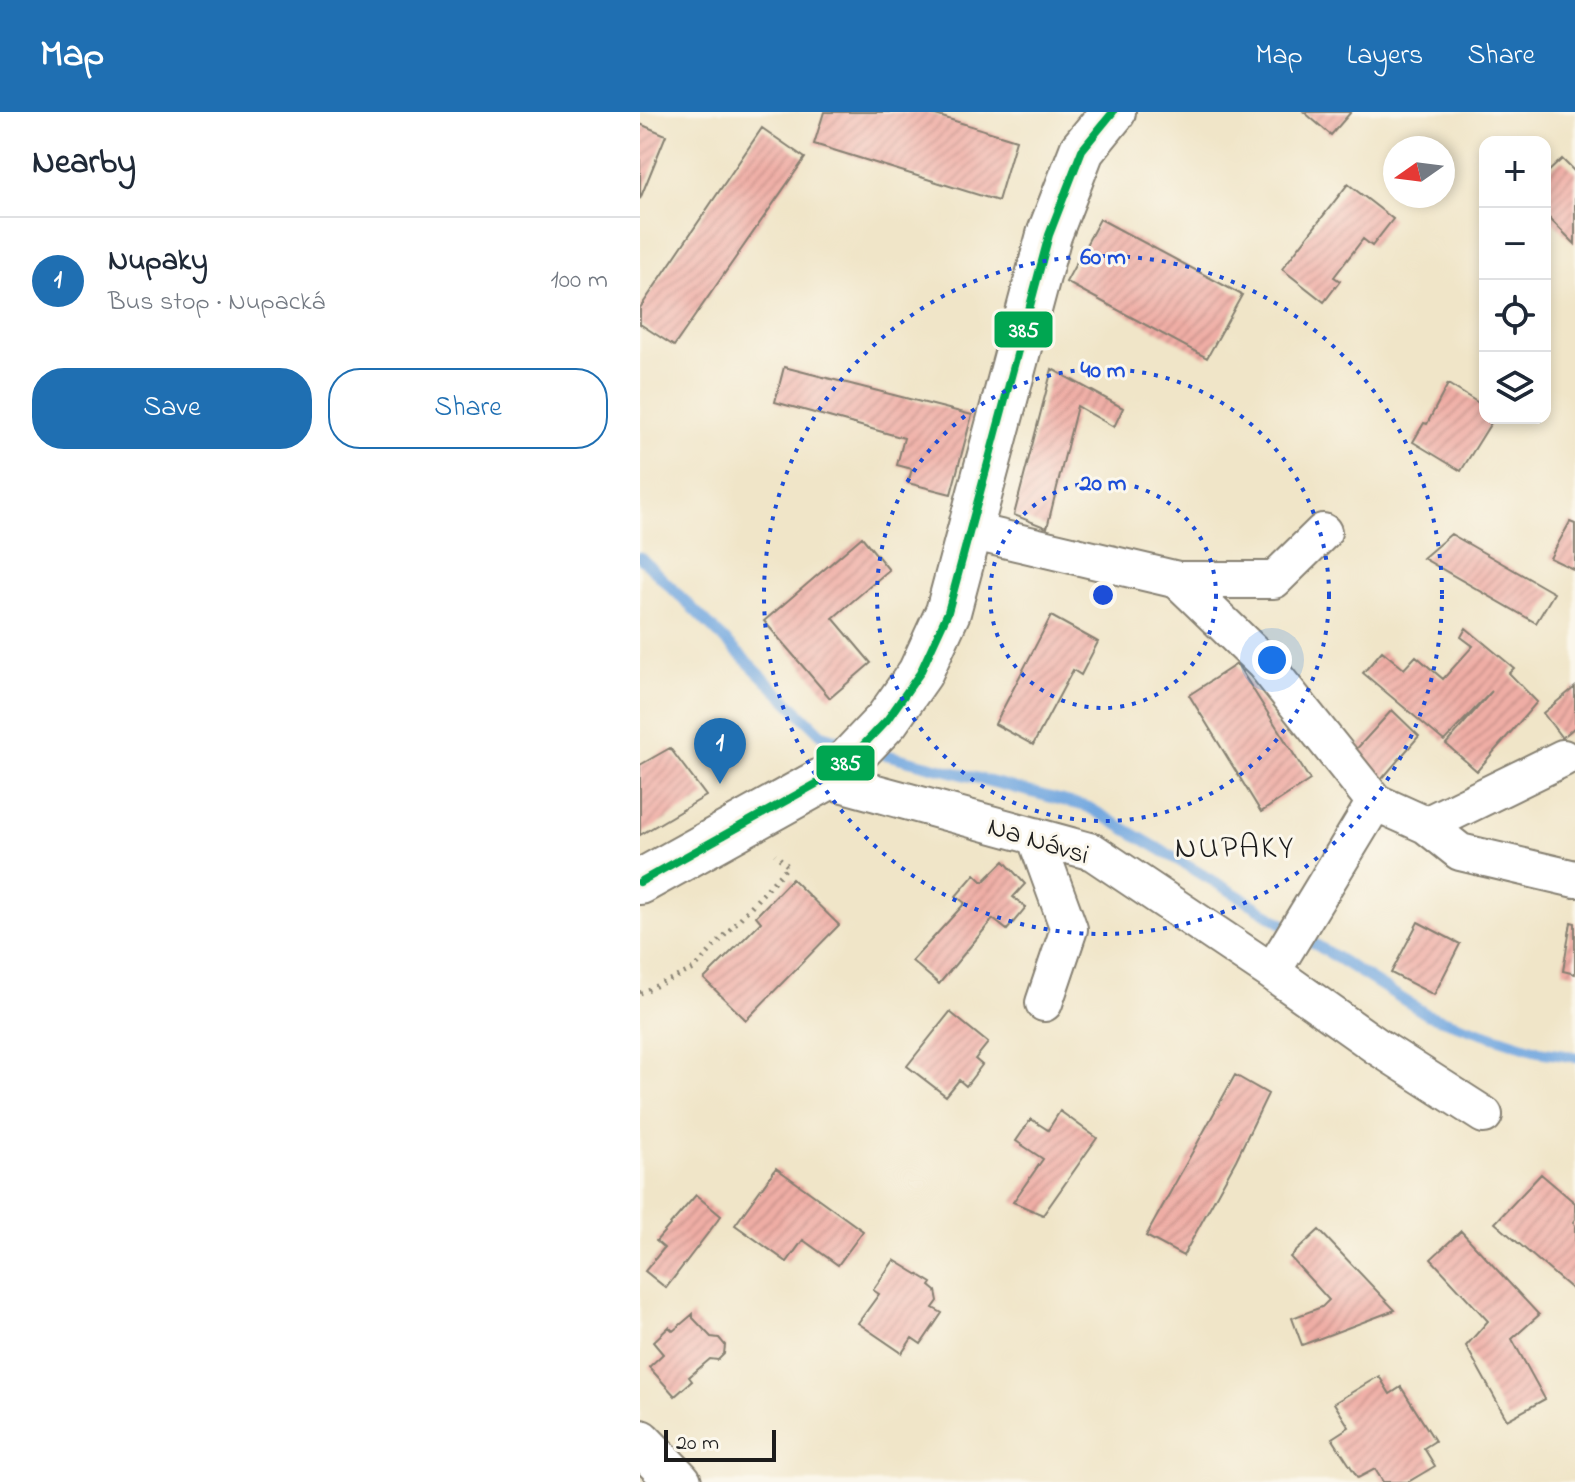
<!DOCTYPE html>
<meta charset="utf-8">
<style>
:root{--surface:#fff;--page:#f6f6f7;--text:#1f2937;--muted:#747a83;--line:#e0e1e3;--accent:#1f6fb2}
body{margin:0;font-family:"Indie Flower",sans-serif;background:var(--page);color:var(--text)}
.controls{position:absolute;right:24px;top:24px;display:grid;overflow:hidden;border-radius:16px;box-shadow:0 4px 12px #0003}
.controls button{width:72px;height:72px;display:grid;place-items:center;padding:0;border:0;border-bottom:2px solid var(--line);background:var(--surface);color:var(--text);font:40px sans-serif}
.compass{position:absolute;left:743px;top:24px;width:72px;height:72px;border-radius:50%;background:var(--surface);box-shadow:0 4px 12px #0003;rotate:256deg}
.scale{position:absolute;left:24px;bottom:20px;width:112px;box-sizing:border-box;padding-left:8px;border:4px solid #1c1c1c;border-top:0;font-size:22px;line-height:28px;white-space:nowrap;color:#1c1c1c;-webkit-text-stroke:6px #fbf7ec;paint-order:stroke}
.you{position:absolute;left:632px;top:548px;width:28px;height:28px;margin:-20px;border:6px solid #fff;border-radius:50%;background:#1a73e8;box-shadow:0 0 0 12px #1a73e833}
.badge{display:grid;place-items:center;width:52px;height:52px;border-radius:50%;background:var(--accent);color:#fff;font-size:26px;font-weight:700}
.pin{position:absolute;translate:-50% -66px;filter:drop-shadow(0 2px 4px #0008)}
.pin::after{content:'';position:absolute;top:42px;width:28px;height:24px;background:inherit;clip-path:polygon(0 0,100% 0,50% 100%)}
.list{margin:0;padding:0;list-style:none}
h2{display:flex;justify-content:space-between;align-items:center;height:104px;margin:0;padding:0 32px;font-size:34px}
h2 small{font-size:26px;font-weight:400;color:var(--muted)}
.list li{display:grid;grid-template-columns:52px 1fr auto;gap:24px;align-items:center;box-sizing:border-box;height:128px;padding:0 32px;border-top:2px solid var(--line)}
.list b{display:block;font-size:30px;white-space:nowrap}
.list p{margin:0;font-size:26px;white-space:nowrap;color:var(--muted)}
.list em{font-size:26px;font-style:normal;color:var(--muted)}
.actions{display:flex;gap:16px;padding:24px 32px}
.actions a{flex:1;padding:18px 0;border:2px solid var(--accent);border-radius:32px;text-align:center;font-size:28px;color:var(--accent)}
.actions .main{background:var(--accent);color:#fff}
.icon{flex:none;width:44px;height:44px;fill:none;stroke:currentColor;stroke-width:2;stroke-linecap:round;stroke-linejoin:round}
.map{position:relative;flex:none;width:935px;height:1370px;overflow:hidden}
header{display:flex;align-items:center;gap:48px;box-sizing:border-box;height:112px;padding:0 40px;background:var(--accent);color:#fff}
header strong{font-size:38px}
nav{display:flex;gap:44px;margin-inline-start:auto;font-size:28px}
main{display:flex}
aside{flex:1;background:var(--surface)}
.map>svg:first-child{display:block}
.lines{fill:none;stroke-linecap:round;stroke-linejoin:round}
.stream{stroke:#72a7df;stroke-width:11}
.building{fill:url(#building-hatch)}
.minor-casing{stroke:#868072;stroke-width:40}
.tertiary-casing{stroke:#868072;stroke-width:48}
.path{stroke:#868072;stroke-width:5;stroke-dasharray:2 6;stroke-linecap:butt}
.minor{stroke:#fff;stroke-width:36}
.tertiary{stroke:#fff;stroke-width:44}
.bus-1-casing{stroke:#fbf7ec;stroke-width:14}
.bus-1{stroke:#00a651;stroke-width:8}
.ring{fill:none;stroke:#1d4ed8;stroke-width:4;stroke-dasharray:4 8}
.labels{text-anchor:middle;stroke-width:6;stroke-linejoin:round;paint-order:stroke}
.street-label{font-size:28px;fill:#1c1c1c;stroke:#fbf7ec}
.quarter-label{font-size:32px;letter-spacing:2px;fill:#1c1c1c;stroke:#fbf7ec}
.centre{fill:#1d4ed8;stroke:#fbf7ec;stroke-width:4}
.ring-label{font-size:24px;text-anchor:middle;font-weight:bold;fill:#1d4ed8;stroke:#fbf7ec;stroke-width:6;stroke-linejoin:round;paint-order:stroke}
.line-badge{stroke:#fbf7ec;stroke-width:3}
.badge-label{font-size:22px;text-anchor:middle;font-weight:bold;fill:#fff}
</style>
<header>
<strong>Map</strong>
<nav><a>Map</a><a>Layers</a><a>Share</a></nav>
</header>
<main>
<aside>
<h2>Nearby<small></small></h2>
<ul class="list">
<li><span class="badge">1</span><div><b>Nupaky</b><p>Bus stop · Nupacká</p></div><em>100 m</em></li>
</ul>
<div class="actions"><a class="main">Save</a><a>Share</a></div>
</aside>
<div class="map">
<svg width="935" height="1370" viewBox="0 0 935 1370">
<defs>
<pattern id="building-hatch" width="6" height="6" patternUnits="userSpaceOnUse" patternTransform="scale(2)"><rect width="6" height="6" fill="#efada5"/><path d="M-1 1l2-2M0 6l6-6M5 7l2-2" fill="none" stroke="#cc948d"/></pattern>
</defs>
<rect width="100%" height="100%" fill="#fbf7ec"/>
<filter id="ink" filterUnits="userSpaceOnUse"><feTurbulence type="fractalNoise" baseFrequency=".0125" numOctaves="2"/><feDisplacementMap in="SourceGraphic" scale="16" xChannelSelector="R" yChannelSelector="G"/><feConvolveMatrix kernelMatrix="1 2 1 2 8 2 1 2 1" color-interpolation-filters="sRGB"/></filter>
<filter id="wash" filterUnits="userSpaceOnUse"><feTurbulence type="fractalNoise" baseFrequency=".006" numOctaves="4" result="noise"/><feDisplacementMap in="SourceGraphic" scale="32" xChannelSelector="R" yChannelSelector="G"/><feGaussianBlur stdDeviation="1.8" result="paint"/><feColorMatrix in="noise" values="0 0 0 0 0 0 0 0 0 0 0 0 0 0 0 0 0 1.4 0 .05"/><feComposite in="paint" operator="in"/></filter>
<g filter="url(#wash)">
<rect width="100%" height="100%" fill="#f0e5c8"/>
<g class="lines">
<path class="stream" d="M0,445L181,622L212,632
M232,639L448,695L597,783L788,903L901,940L935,945"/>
</g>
<g id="blocks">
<path class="building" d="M184,0H286L376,28L358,89L174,32Z
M664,0H711L691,23Z
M0,12L26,23L0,87Z
M122,16L165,46L34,234L0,212V196Z
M922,47L935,60V132L905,102V63Z
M708,72L753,107L732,134L723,127L694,165L700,169L684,190L642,157Z
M460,107L602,183L567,246L426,170Z
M144,255L332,303L311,382L268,371L272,357L257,353L264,326L135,290Z
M412,257L483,296L474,315L437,294L407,416L374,403Z
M808,272L845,295V306H854L821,359L773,330L784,311L787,312Z
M930,410L935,412V458L910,446Z
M811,422L914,481L896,511L783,446Z
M222,425L249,458L193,506L231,551L190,586L124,509Z
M411,504L458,530L441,563L433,558L393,633L355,612Z
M826,516L874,556L869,561L897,590L837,659L806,632L852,579L804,629L723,561L742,539L764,557L776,544L803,567L833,534L821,525Z
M597,552L670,668L621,700L549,583Z
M935,575V615L922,626L903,601Z
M752,598L779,624L741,668L712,642Z
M30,636L66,684L0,723V653Z
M364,749L385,772L373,785L386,795L367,818L353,807L299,872L272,849L325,791L316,784L335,762L343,770Z
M152,767L199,813L106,908L64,867L121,810L116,804Z
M778,810L820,832L794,883L751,861Z
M931,810L935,811V862L923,859Z
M310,900L348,931L335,947L342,953L326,974L319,968L306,984L267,954Z
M595,963L628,982L596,1048L543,1144L506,1124Z
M420,999L457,1026L403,1103L373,1090L403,1047L376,1029L391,1007L408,1018Z
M136,1056L223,1119L198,1153L163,1128L147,1150L95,1113Z
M901,1062L935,1091V1107L933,1110L935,1113V1180L855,1111Z
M56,1083L81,1104L26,1176L5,1159L24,1136L16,1129Z
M679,1118L755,1198L662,1233L652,1206L682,1195L689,1188L650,1145Z
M821,1119L899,1203L872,1227L905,1287L867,1308L826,1234L848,1209L791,1147Z
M254,1148L292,1171L290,1174L296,1179L298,1189L293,1196L302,1201L281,1232L272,1226L262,1241L218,1211L239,1182L233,1178Z
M53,1202V1206L71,1225L79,1226L85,1233L84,1242L78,1248L70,1247L49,1265L52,1269L35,1284L9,1255L23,1242L13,1230L29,1215L33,1219Z
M739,1264L750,1282L761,1275L795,1329L784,1336L795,1354L768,1370H743L735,1357L718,1366L692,1326L709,1315L694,1291Z"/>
</g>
</g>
<g filter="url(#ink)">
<use href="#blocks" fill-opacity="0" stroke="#868072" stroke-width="2"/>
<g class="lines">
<g class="minor-casing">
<path id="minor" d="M330,419L538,468H634L683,420
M538,468L624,551L735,690L786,713L820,740L935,767
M185,667L453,740L632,860L735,690
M786,713L923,646
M395,724L429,817L404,891
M632,860L738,935L844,1003"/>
</g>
<g class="tertiary-casing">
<path id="tertiary" d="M0,770L185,667L208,649L247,608L280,561L308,500L409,123L442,38L473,0
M0,1330L39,1370"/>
</g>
<path class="path" d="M0,881L54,857L148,754L135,742"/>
<use href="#minor" class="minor"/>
<use href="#tertiary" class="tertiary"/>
<g class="bus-1-casing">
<path id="bus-1" d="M0,770L185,667L208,649L247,608L280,561L308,500L409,123L442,38L473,0"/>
</g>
<use href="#bus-1" class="bus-1"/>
</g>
</g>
<g class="ring">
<circle cx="463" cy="483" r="113"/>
<circle cx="463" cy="483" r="226"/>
<circle cx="463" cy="483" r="339"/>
</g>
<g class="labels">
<g class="street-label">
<text transform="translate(399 727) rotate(17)" y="10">Na Návsi</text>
</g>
<g class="quarter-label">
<text x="595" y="745">NUPAKY</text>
</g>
</g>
<circle cx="463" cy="483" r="12" class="centre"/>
<g class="ring-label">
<text x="463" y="152">60 m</text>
<text x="463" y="265">40 m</text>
<text x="463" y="378">20 m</text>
</g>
<g class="line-badge">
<rect x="353" y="198" width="61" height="39" rx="8" fill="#00a651"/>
<rect x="175" y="632" width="61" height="38" rx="8" fill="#00a651"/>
</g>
<g class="badge-label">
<text x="384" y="225">385</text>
<text x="206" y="658">385</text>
</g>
</svg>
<div class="controls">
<button>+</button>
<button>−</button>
<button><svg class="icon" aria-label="locate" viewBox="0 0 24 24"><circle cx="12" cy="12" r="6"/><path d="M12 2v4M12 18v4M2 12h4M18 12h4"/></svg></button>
<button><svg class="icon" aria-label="layers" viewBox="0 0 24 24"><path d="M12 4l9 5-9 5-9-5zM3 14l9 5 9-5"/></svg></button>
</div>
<svg class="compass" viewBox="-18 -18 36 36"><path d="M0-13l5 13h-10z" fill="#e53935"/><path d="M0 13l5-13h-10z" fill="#747a83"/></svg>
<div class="scale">20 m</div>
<div class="you"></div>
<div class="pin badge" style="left:80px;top:672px">1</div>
</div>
</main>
